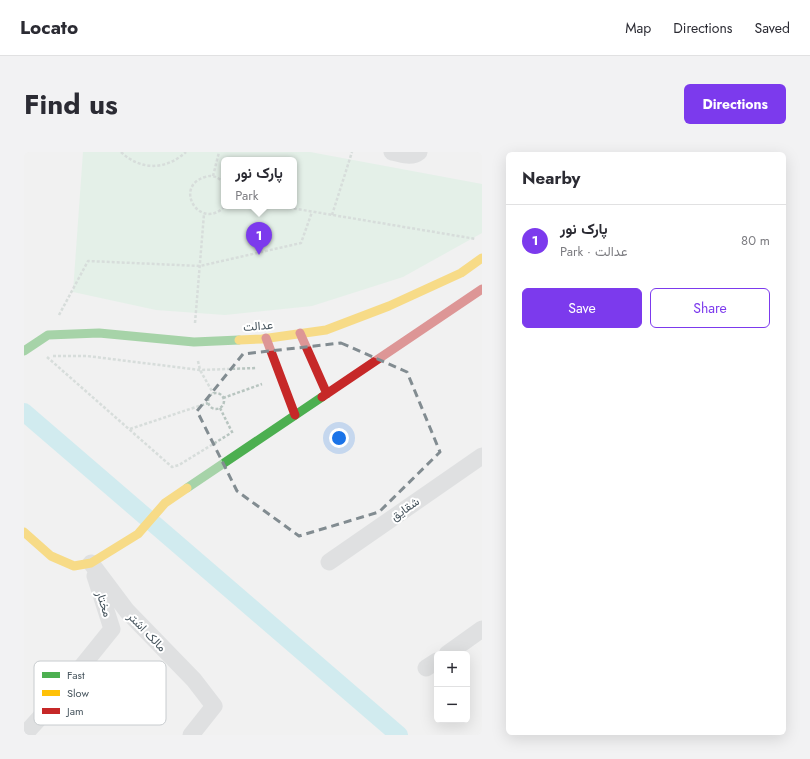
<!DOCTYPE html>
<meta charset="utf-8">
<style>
:root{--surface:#fff;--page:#f2f2f3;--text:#2b2b33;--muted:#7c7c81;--line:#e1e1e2;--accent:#7c3aed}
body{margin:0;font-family:Jost,Vazirmatn,sans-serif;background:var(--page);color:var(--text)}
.controls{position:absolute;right:12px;bottom:12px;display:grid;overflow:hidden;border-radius:6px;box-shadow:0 4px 16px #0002}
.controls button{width:36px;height:36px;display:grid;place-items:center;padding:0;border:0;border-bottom:1px solid var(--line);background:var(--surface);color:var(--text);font:20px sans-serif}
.you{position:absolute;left:315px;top:286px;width:14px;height:14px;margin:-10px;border:3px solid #fff;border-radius:50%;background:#1a73e8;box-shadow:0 0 0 6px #1a73e833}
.badge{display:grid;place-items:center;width:26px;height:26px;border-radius:50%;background:var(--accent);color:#fff;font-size:13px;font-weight:700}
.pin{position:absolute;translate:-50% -33px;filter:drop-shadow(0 1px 2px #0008)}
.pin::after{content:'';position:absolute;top:21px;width:14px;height:12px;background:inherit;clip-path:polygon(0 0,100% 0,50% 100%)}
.popup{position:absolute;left:197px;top:5px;width:76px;height:52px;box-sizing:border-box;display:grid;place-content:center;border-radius:6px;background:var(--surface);filter:drop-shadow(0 1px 3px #0005);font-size:13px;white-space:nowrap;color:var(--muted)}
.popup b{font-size:15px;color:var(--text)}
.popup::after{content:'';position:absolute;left:50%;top:100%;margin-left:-8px;border:8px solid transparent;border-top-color:var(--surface)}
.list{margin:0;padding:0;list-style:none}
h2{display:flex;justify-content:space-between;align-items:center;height:52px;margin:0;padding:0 16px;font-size:17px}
h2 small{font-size:13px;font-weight:400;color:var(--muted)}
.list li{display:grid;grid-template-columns:26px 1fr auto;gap:12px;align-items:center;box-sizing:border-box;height:72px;padding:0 16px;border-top:1px solid var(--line)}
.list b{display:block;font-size:15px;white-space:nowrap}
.list p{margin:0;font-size:13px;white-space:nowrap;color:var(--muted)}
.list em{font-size:13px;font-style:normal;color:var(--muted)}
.actions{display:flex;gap:8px;padding:12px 16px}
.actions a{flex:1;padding:9px 0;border:1px solid var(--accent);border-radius:6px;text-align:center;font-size:14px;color:var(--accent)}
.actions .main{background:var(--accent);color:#fff}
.map{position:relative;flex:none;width:458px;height:583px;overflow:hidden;border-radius:6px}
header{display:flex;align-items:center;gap:24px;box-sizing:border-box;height:56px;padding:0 20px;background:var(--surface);border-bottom:1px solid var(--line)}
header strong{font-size:19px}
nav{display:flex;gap:22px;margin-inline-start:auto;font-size:14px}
.intro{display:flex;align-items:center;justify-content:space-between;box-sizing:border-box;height:96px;padding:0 24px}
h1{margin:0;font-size:28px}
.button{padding:10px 18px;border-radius:6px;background:var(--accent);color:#fff;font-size:14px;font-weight:700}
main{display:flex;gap:24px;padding:0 24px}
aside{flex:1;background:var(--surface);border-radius:6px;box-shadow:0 4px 16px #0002}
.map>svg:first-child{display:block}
.green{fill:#d5f0de;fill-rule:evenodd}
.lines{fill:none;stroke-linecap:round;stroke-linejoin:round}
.canal{stroke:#aae5ee;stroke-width:18}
.path{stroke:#b8c5c0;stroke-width:2.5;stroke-dasharray:3 2;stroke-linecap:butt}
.street{stroke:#cacdcf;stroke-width:17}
.fast{stroke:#4caf50;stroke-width:9}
.slow{stroke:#ffc107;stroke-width:9}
.jam{stroke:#c62828;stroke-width:9}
.marked{fill:none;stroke:#828c91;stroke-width:3;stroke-dasharray:8 5;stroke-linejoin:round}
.labels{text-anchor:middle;stroke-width:4;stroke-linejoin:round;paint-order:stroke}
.street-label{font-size:12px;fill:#47555e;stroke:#fff}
.key{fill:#fff;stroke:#c8cccf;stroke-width:1}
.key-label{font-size:11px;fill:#47555e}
</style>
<header>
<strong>Locato</strong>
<nav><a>Map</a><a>Directions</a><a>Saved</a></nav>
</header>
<div class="intro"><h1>Find us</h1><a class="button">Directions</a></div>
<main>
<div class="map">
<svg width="458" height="583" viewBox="0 0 458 583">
<rect width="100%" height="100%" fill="#f1f1f1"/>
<path class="green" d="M59,0H286L458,32V81L379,125L288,154L201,163L132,158L49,140ZM200,8H270V54H200Z"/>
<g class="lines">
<path class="canal" d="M0,260L375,583"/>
<path class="path" d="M97,0C117,19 142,18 162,0
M189,24L195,0
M200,31C195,26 189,22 181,25C148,35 177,80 201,54
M255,54L452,87
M308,63L328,0
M35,163L64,109L176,114L277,91L288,60
M171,171L180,62
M29,204H63L176,218L233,216
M23,205L148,315L155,313L207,281
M174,209L176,218L189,241
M184 249a8 8 0 1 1 16 0a8 8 0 1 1-16 0Z
M199,246L238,232
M196,256L209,282
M106,277L184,251"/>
<path class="street" d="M368,0C376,2 388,6 395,0
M305,410L458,304
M67,411L103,459L170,528L190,554L167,583
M423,502L458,477
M402,516L413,509
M0,583L21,560L88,477L71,424"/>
<path class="fast" d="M0,199L24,183L75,181L170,190L215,188
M163,336L298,245"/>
<path class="slow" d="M215,188L238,187L302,178L365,154L437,121L458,106
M0,380L27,404L50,414L67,411L114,382L141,351L163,336"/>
<path class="jam" d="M276,181L303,242
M242,186L271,263
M298,245L458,137"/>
</g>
<path d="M0 0H458V583H0ZM317,191L383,220L416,300L355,360L275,384L213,339L173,259L219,202Z" fill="#f1f1f1" fill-opacity=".55" fill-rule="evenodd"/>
<path class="marked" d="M317,191L383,220L416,300L355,360L275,384L213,339L173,259L219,202Z"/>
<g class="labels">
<g class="street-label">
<text transform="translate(234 174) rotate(-5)" y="4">عدالت</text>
<text transform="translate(381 357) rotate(-35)" y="4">شقایق</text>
<text transform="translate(80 452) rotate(72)" y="4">مختار</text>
<text transform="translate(123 480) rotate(46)" y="4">مالک اشتر</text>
</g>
</g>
<rect x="10" y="509" width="132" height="64" rx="6" class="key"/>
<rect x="18" y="520" width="18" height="6" fill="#4caf50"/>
<rect x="18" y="538" width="18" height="6" fill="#ffc107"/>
<rect x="18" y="556" width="18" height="6" fill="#c62828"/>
<g class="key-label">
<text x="43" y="527">Fast</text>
<text x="43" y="545">Slow</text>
<text x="43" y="563">Jam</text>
</g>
</svg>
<div class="controls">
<button>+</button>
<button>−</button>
</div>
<div class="you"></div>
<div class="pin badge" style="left:235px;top:103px">1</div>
<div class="popup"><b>پارک نور</b>Park</div>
</div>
<aside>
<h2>Nearby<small></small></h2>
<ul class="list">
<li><span class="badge">1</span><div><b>پارک نور</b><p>Park · عدالت</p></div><em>80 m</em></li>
</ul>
<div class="actions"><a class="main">Save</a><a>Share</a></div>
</aside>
</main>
